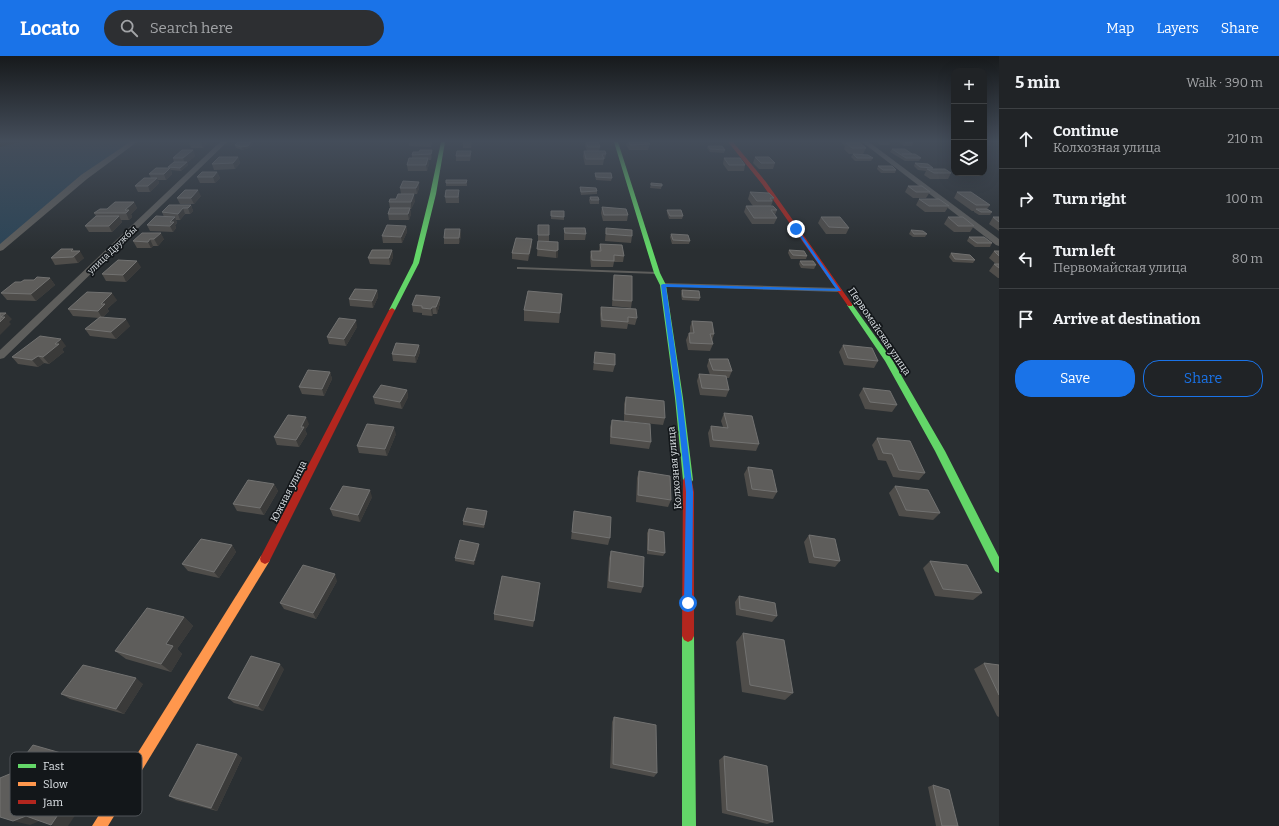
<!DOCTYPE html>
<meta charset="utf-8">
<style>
:root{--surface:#202326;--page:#2d2f32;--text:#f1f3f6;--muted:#a2a4a7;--line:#3d4043;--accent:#1a73e8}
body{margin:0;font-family:Bitter,serif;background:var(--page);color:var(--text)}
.controls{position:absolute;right:12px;top:12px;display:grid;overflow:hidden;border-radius:8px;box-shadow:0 4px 16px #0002}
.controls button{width:36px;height:36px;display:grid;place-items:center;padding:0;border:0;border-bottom:1px solid var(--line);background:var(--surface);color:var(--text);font:20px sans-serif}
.stop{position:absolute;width:12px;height:12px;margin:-9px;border:3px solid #1a73e8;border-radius:50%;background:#fff}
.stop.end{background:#1a73e8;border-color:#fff;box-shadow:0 1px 4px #0008}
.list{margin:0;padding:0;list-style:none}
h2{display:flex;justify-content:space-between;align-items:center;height:52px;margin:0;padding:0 16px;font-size:17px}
h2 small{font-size:13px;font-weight:400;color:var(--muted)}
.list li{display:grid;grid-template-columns:26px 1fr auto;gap:12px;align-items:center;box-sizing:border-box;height:60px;padding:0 16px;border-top:1px solid var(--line)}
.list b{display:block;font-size:15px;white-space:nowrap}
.list p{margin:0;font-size:13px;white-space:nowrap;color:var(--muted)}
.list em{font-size:13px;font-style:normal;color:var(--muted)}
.actions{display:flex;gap:8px;padding:12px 16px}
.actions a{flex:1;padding:9px 0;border:1px solid var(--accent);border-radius:16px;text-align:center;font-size:14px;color:var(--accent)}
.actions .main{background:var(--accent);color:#fff}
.icon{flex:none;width:22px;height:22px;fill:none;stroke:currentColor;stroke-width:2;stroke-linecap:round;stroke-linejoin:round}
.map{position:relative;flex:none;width:999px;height:770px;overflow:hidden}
header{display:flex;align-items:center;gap:24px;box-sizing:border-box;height:56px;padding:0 20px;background:var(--accent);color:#fff}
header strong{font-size:19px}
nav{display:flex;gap:22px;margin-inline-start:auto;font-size:14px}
.search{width:280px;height:36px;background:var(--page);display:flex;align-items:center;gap:10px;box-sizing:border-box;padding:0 14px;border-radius:22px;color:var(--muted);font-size:15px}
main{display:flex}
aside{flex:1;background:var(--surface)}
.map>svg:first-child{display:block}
.green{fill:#2c4557}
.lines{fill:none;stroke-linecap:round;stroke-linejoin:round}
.lane{fill:#5e5e5c;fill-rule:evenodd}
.street{fill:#5e5e5c;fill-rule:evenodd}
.fast{fill:#63d668;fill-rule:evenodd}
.slow{fill:#ff974d;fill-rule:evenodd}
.jam{fill:#b3261e;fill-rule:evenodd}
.wall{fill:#4f4d4a}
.shaded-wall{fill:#3a3a39}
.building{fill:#5e5d5b;stroke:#727271}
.route{fill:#1a73e8}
.labels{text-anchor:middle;stroke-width:3.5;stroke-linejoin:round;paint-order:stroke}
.far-street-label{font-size:9px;fill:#dee3e7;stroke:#13171a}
.street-label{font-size:10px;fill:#dee3e7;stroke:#13171a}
.key{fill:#13171a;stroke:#505458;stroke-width:1}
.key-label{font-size:11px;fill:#dee3e7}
</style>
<header>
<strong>Locato</strong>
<div class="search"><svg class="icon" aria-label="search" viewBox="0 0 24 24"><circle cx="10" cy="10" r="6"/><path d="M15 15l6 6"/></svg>Search here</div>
<nav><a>Map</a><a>Layers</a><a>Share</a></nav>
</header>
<main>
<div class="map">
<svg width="999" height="770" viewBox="0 0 999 770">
<rect width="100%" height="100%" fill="#2a2f32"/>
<path class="green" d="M21,86H134L116,98L0,192V91Z"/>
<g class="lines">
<path class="lane" d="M517,211L657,216L659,217L657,218L519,213H517Z
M663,227L839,232L842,234L839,236L661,230V228Z"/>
<path class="street" d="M130,86H137L87,123L3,194L0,195V188L81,119Z
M220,86H227L4,302L0,303V294Z
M862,86H869L999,183V190L996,189Z"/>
<path class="fast" d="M441,86H445L436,138L419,207L395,254L392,256L390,255L389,254L413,207L430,138Z
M614,86H618L660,217L666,229L683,342L693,424L691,427H685L683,424L675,342L660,229L654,217Z
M850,247L852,248L893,305L945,395L999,501V517L995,515L935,395L885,305L847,249Z
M688,574L692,576L694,580L696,770H682V580L684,576Z"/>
<path class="slow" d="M265,498L269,500L270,503L269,506L108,770H92L261,500Z"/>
<path class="jam" d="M728,86H733L766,126L852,248V250H848L762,128Z
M392,252L395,254L269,506L265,508L261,506L260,503L261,500L389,254Z
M688,420L691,421L694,436V580L692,584L688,586L684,584L682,580L683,424L685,421Z"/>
</g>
<path class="wall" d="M189,86H207L203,92H191Z
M238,86H252L253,88L249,92L242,94L236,92L235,89Z
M409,86H432V87L431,91L409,90Z
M463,86H472L471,92H463Z
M586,86H598L600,91L599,95L606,98L605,103H604L603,109H585L583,100L584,95H587L585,90Z
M627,86H648L650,88L648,94H629L626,89Z
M841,86H861L860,88L866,92L863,98H849L844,93L845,90Z
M877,86H890L889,89H880Z
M899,86H912L913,87L912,90H904Z
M708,90L725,94L724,97L710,96L707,92Z
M892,93L912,98H911L921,102L919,105H905L890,96Z
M193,94L195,100L187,107L188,109L181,115L171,114L172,118L166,124H158L159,127L150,136H138L135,130L151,122L149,118L168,112V111L174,106L173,102Z
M432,94V100L431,104H428L429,108L427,115H408L407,109L412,102V99L419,96Z
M457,95L471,100L470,105H456V100Z
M853,98L873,102L871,105H855L851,101Z
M238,101L240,107L235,113L214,114L212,108Z
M755,101L775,107L773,113H759L753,107Z
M724,102L745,109L744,115H728L723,108Z
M915,107L933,112L932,113L951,117L948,123H930L924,119L926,115L918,114L914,110Z
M878,110L896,114L895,117H881L877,113Z
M217,116L220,122L215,127H200L197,121Z
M595,117L612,122L611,125L596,124L595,120Z
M467,124V130H446V127Z
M651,127L662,128L661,133L650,132Z
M908,130L930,136L926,142H913L905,136Z
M580,131L597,135V138L581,139L580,134Z
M400,132H419L417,138H401Z
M750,136L774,142L771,150L777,154L775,159L777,162L774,168H752L744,156L746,150H753L748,143Z
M957,136L990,149L987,153L992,156L990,159H979L974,156V155H972L954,142Z
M201,140L194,148H180L177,142Z
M459,140V147H446L445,141Z
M590,141L599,144V148H590L589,144Z
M919,143L949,150L945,156H925L916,149Z
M415,145L411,153H410L411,158L409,164H389L388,158L393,152H390L389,146Z
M134,146L137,152L131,158L132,161L129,164H121L122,166L112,176H89L85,170L96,160L94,157L107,153Z
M191,149L193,155L190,158H185L180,164H176L177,167L175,169L176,172L173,176L150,175L147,169L164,161L162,156Z
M602,151L628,159L627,165H603L601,157Z
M667,154L683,160L682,163H669L667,157Z
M551,155L564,161V164L551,163Z
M821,161L849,172L846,178H826L818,167Z
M948,161L974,170L970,176H954L944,168Z
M993,161H999V175L989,168Z
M538,169L549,179V185H538Z
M406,170L407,176L402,187H383L382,180Z
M564,172L586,178L585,184H564Z
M606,172L632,180L631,187L605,185Z
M460,173L461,180L459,188H444V182Z
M911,174L927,178L925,181H913L909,178Z
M142,177L164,183L158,190H153L151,192H137L133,185Z
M671,178L690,185L689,188H672L670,181Z
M969,181L992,187L990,191H975L967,185Z
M538,185L558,194V201L556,202L537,200Z
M600,188L624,200L623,206H614L613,211H591L590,201L591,195H599Z
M532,189L528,205L512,203V197Z
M73,193L74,195L84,202L78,207L55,209L51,202Z
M392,194L393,201L390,209L370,208L368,202Z
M789,194L807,200L806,203H791L788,197Z
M994,195H999V222H998L989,215L994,208H996L989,202Z
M951,197L975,204L973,207L953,206L949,201Z
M800,205L816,209L814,213L801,212L799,208Z
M141,211L126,226L106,225L102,218Z
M614,219L632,245L631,252L612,250L613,225Z
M50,222L55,229L36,245L7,244L1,237L21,226Z
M377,234L378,241L373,252L350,250L349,243Z
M682,234L700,242L699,245L682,244L681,238Z
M562,238L559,267L524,265V254Z
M117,244L107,253L109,255L103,261L130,270L116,283L90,280L85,273L99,262L73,260L68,253Z
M440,247L437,258H433L432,260L422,259V257L413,256L412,249Z
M601,251L637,262L635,269L628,268L627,273L601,271L600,258Z
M692,265L714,278L712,285L713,288L710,295L688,294L686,284L689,277H690V271Z
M357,271L346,290L329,288L327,281Z
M419,289L420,296L416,307L393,305L392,298Z
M843,289L878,305L874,312L844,309L839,296Z
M66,290L62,293L64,296L49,308L44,307L38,311L18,308L12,301Z
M595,296L615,309L613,316L593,314Z
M709,303L732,315L729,322H726L729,334L726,341L700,339L697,325L699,318L710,319L707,310Z
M330,316L332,323L324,340L302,338L299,331Z
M863,332L897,349L892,356L865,353L859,339Z
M407,334L408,341L402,353L375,348L373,341Z
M626,341L665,362L663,369L624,365V348Z
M724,357L759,388L756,395L710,391L708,377L711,370L723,371L721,365Z
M612,364L651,386L649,393L610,388V371Z
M309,368L305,374L307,378L299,391L277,389L274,381Z
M396,378L387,400L359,397L357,390Z
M877,382L925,417L919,424L893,421L886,405L878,404L872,389Z
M748,411L777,436L773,443L748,440L744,418Z
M639,415L671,444L668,451L636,446L637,422Z
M274,428L278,435L264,459L237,455L233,448Z
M895,430L940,457L933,464L899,460L889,437Z
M372,441L360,466L333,460L330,453Z
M487,455V459L484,472L463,469V465Z
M574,455L610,482L608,489L571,483Z
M649,473L665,497L663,500L647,498V477Z
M809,479L840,505L835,511L809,507L804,486Z
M479,488V491L474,509L455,505V502Z
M232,489L236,496L219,522L188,515L182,508Z
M611,495L643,531L641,537L607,532L609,502Z
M930,505L982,537L973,544L935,540L923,512Z
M337,525L316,563L284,553L280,547Z
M540,527L533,571L494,564V558Z
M739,540L777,560L772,566L736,559L735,546Z
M184,561L193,570L177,593L182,598L171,616L126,603L115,595Z
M743,577L793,637L785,644L742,636L736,586Z
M984,607L999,609V661L997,660L974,613Z
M284,613L263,655L234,647L228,642Z
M143,628L124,658L70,643L61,638Z
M614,661L657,717L654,721L610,712L612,666Z
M237,698L242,702L217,755L176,744L169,740Z
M724,700L773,766L767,768L722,757L719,704Z
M933,729L958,770H936L928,731Z"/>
<path class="shaded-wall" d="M201,86H207L203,92L201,87Z
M251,86H252L253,88L249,92L242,94L241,91Z
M193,94L195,100L187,107L188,109L181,115L180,112L185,107L183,102Z
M432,94V100L431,104V98Z
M238,101L240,107L235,113L233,107Z
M428,102L429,108L427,115L426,109Z
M170,112L172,118L166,124L164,118Z
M217,116L220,122L215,127L213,121Z
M157,122L159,127L150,136L148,130Z
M419,126V132L417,138L416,132Z
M198,134L201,140L194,148L191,142Z
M414,138L415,145L411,153V146Z
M134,146L137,152L131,158L132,161L129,164L125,154Z
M191,149L193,155L190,158L188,152Z
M183,152L185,158L180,164L178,158Z
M410,152L411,158L409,164L408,158Z
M119,160L122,166L112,176L109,170Z
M175,161L177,167L175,169L176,172L173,176L170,170V166Z
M406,170L407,176L402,187L401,181Z
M460,173L461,180L459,188V182Z
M161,177L164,183L158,190L154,183Z
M150,183L153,190L151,192L148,186Z
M532,183V189L528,205L529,198Z
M73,193L76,198L80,195L84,202L78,207L71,195Z
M392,194L393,201L390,209L389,202Z
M558,194V201L556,202V195Z
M137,205L141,211L126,226L123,219Z
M50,222L55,229L36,245L31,238Z
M377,234L378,241L373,252L372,245Z
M112,237L117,244L107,253L109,255L102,262L98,255L101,248Z
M440,241V247L437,258L436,251Z
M432,251L433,258L432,260L431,253Z
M6,257L12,263L9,266L11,268L0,279V266L1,261Z
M126,263L130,270L116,283L111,276Z
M356,264L357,271L346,290L344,283Z
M61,283L66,290L62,293L64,296L49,308L43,301L55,288Z
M419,289L420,296L416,307L415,300Z
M38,300L44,307L38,311L32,304Z
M330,316L332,323L324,340L322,333Z
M407,334L408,341L402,353L400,346Z
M306,361L309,368L305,374L307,378L299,391L296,384L301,371Z
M394,371L396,378L387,400L385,393Z
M274,428L278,435L264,459L260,452Z
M370,434L372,441L360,466L358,459Z
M487,455V459L484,472V469Z
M479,488V491L474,509V505Z
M232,489L236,496L219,522L214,516Z
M335,518L337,525L316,563L313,557Z
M184,561L193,570L177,593L182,598L171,616L161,608L166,588Z
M280,608L284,613L263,655L258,650Z
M136,622L143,628L124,658L116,653Z
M61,697L75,703L67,716L52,710Z
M237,698L242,702L217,755L211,752Z
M69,715L83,721L79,741L65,736Z
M72,738L86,743L68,770H54L51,769Z
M26,760L42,764L30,769L13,765Z"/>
<path class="building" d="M238,86H251L248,90L241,91L235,89Z
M586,86H598L600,91H588Z
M629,86H648L650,88L630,89Z
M905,86H912L913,87H906Z
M846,87H860L866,92H852Z
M708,90H722L725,94L710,93Z
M892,93H905L912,98H902H915L921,102H906Z
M182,94H193L183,102H173Z
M420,94H432L431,98L412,99L413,96H419Z
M457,95H471L470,100H456Z
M584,95H605L606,98H602L604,103H586Z
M853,98L868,99L873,102H857Z
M219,101H238L233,107L212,108Z
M755,101H769L775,107H761Z
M409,102H428L426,109H407Z
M724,102H740L745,109H729Z
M174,106H187L180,112L168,111Z
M915,107L928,108L933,112L920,111Z
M878,110H892L896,114H883Z
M156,112H170L164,118H149Z
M927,113H945L951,117H934Z
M202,116H217L213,121H197Z
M595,117H611L612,122L596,121Z
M144,122H157L148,130H135Z
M446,124H467L466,127H446Z
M403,125L419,126L416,132H400Z
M651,127L662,128V130L651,129Z
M908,130H922L930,136H916Z
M580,131L596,132L597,135L581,136Z
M185,134H198L191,142H177Z
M446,134H459L458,141H445Z
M750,136L769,137L774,142H770L772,145H757Z
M957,136H971L990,149H976Z
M398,138H414L411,146H389L390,143H396Z
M590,141H598L599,144H591Z
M919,143H939L949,150H929Z
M115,146H134L125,154H129L126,157H94L100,153H107Z
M169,149H191L188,152H183L178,158L162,156Z
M746,150H773L777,154H771L777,162H754Z
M602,151L626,153L628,159H604Z
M390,152H410L408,158H388Z
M976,153H987L992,156H981Z
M667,154H681L683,160H670Z
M551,155H564V161L551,160Z
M96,160H119L109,170H85Z
M156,160L175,161L170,166H174L170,170L147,169Z
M821,161H840L849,172L829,171Z
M948,161H963L974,170H958Z
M993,161H999V166Z
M387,169L406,170L401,181L382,180Z
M538,169H549V179H538Z
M564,172H585L586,178L565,177Z
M606,172L632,174V180L606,178Z
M445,173H460L459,182H444Z
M911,174L923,175L927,178H914Z
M142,177H161L154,183H150L148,186L133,185Z
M671,178L688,179L690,185L673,184Z
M969,181H984L992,187H977Z
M516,182L532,183L529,198L512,197Z
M538,185L558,186V194L556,195L537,193Z
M600,188L622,189L624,200L614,199V205L592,204L591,195H601Z
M61,193H73L71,195H80L73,201L51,202Z
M372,194H392L389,202H368Z
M789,194L804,195L807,200L793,199Z
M994,195H999V200Z
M951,197L970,199L975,204L955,203Z
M118,204L137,205L123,219L102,218Z
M800,205H813L816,209H803Z
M994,208H999V212Z
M614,219L632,220V245L613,244Z
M37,221L50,222L31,238L1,237L15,226H21L24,224H34Z
M355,233L377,234L372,245L349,243Z
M682,234L699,235L700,242L683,241Z
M528,235L562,238L560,257L524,254Z
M87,236L112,237L101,248H105L98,255L68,253Z
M416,239L440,241L436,251H432L431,253L422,252V250L412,249Z
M601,251L636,253L637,262L628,261V266L602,264Z
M0,257H6L1,261H5L0,266Z
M100,261L126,263L111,276L85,273Z
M339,262L356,264L344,283L327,281Z
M692,265L712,266L714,278H710L713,288L690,287L689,277H694Z
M40,280L61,283L55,288H59L43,301L38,300L32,304L12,301Z
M396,287L419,289L415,300L392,298Z
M843,289L872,292L878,305L848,302Z
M595,296L615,298V309L594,307Z
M709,303H728L732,315L713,314Z
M308,314L330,316L322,333L299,331Z
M699,318L726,320L729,334L702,332Z
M381,329L407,334L400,346L373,341Z
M863,332L890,335L897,349L870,346Z
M626,341L664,345L665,362L625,358Z
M724,357L752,360L759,388L713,384L711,370L728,372Z
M288,359L306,361L301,371H304L296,384L274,381Z
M612,364L650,368L651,386L611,381Z
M367,368L394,371L385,393L357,390Z
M877,382L910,385L925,417L899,414L892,398L883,397Z
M748,411L772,414L777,436L752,433Z
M639,415L670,420L671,444L638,439Z
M248,424L274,428L260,452L233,448Z
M343,430L370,434L358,459L330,453Z
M895,430L928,434L940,457L906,454Z
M467,452L487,455L484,469L463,465Z
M574,455L611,461L610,482L572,476Z
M649,473L664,476L665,497L648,494Z
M809,479L835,483L840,505L814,501Z
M201,483L232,489L214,516L182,508Z
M460,484L479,488L474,505L455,502Z
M611,495L644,501L643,531L609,525Z
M930,505L967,509L982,537L943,533Z
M303,509L335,518L313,557L280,547Z
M502,520L540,527L534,565L494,558Z
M739,540L775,547L777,560L740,553Z
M147,552L184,561L166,588L173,590L161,608L115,595Z
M743,577L784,584L793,637L750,629Z
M251,600L280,608L258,650L228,642Z
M984,607L999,609V639Z
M83,609L136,622L116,653L61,638Z
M614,661L656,669L657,717L613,708Z
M197,688L237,698L211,752L169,740Z
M33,689L61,697L52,710L69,715L65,736L72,738L51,769L26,760L13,765L0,761V722L12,717Z
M724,700L767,710L773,766L727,754Z
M933,729L949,734L958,770H942Z"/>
<linearGradient id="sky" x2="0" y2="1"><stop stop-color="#171a1c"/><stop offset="0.44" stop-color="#444d5a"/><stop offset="1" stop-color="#444d5a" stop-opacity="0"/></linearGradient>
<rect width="999" height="194" fill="url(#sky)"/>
<path class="route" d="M794,172H797L841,235L666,231L682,342L693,436L692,547L688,551L684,547L686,436L676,342L661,229L663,228L836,233Z"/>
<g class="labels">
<g class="far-street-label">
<text transform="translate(112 194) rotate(-44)" y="3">улица Дружбы</text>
</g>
<g class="street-label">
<text transform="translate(880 275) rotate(56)" y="4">Первомайская улица</text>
<text transform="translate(674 412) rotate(-95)" y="4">Колхозная улица</text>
<text transform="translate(288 435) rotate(-63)" y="4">Южная улица</text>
</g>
</g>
<rect x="10" y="696" width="132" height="64" rx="6" class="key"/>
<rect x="18" y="708" width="18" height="4" fill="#63d668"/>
<rect x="18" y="726" width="18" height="4" fill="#ff974d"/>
<rect x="18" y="744" width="18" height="4" fill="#b3261e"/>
<g class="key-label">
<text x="43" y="714">Fast</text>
<text x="43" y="732">Slow</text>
<text x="43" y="750">Jam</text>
</g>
</svg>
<div class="controls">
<button>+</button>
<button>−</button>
<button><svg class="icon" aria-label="layers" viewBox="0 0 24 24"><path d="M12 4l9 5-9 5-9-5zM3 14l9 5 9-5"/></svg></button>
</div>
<div class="stop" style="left:688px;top:547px"></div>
<div class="stop end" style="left:796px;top:173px"></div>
</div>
<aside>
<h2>5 min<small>Walk · 390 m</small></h2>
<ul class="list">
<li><svg class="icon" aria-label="ahead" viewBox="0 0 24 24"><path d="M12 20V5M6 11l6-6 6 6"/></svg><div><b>Continue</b><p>Колхозная улица</p></div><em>210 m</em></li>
<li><svg class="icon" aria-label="right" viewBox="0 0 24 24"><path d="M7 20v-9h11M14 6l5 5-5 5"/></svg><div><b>Turn right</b></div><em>100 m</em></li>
<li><svg class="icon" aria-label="left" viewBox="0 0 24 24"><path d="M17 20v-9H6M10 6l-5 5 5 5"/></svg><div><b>Turn left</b><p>Первомайская улица</p></div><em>80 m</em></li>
<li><svg class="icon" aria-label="arrive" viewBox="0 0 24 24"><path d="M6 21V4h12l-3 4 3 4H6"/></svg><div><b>Arrive at destination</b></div></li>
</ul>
<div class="actions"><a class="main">Save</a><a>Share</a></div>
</aside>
</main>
